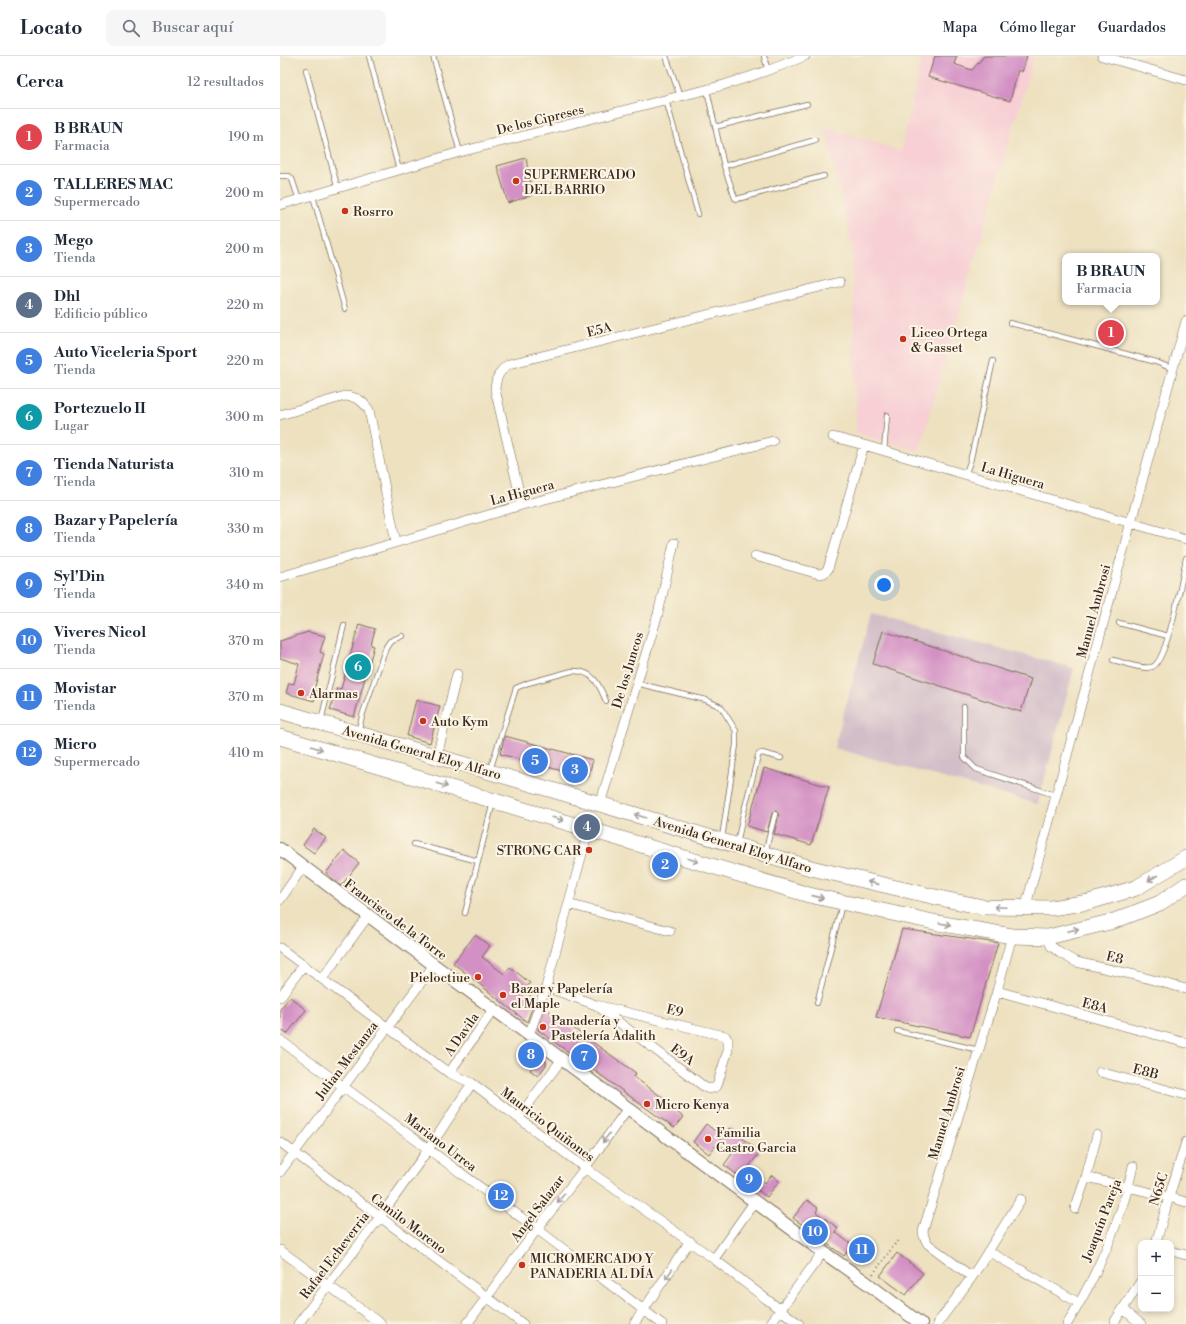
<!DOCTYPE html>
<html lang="es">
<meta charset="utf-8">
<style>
:root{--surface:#fff;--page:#f6f6f7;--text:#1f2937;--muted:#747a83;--line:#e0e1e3;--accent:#0b8043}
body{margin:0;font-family:"Libre Bodoni",serif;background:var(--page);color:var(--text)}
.controls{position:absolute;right:12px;bottom:12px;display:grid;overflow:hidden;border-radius:8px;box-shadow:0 2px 6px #0003}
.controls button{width:36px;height:36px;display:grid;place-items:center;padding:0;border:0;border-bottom:1px solid var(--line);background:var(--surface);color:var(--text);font:20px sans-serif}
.you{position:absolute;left:604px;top:529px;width:14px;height:14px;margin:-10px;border:3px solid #fff;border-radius:50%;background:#1a73e8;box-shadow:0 0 0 6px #1a73e833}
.badge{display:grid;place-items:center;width:26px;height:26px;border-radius:50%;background:var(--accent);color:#fff;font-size:13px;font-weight:700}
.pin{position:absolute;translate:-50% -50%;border:2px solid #fff;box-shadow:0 1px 4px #0006}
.popup{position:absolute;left:782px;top:197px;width:98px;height:52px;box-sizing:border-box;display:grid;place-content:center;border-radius:8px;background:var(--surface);filter:drop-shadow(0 1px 3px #0005);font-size:13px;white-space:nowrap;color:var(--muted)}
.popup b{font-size:15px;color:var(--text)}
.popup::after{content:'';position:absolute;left:50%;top:100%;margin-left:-8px;border:8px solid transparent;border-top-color:var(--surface)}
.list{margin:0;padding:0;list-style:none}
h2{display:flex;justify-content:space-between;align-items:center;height:52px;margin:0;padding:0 16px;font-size:17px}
h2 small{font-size:13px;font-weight:400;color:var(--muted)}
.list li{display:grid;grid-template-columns:26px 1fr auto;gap:12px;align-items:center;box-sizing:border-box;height:56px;padding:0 16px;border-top:1px solid var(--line)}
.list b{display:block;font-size:15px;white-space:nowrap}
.list p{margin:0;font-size:13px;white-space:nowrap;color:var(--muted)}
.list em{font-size:13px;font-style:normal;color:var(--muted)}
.icon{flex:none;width:22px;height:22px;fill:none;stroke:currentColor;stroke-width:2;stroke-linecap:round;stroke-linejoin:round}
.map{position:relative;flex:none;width:906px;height:1268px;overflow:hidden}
header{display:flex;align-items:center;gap:24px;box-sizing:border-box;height:56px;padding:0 20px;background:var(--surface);border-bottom:1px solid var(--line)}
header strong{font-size:19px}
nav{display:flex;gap:22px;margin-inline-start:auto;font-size:14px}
.search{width:280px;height:36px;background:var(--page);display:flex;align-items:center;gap:10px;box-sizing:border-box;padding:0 14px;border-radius:8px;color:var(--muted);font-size:15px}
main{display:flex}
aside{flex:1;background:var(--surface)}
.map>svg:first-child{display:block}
.built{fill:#f7cfd4}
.industrial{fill:#d2bdc8}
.building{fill:#d390c4}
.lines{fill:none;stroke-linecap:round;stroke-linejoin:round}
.service-casing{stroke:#796a57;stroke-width:6}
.minor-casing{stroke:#796a57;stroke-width:10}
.tertiary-casing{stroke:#796a57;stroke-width:14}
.primary-casing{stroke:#796a57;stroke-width:16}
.path{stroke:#796a57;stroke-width:2;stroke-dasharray:1 3;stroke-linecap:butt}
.service{stroke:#fff;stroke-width:4.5}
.minor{stroke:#fff;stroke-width:9}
.tertiary{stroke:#fff;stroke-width:12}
.primary{stroke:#fff;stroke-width:15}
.oneway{stroke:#a79f9a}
.poi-dot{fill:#c8321e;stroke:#fcf5e5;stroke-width:1.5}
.labels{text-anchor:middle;stroke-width:4;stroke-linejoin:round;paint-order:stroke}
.street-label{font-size:13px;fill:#3b2a1e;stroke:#fcf5e5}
.poi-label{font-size:13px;fill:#3b2a1e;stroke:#fcf5e5;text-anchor:start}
</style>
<header>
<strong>Locato</strong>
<div class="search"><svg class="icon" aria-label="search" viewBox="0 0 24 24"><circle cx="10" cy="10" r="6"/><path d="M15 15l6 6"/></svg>Buscar aquí</div>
<nav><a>Mapa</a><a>Cómo llegar</a><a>Guardados</a></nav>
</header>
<main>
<aside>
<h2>Cerca<small>12 resultados</small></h2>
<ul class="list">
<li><span class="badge" style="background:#e0444e">1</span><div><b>B BRAUN</b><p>Farmacia</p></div><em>190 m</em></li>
<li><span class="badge" style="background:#3f7fe0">2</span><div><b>TALLERES MAC</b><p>Supermercado</p></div><em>200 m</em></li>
<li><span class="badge" style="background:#3f7fe0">3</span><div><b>Mego</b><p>Tienda</p></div><em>200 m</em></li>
<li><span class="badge" style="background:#5c6f8a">4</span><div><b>Dhl</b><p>Edificio público</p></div><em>220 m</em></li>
<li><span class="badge" style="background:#3f7fe0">5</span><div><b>Auto Viceleria Sport</b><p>Tienda</p></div><em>220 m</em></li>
<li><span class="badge" style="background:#0f9aa8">6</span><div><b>Portezuelo II</b><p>Lugar</p></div><em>300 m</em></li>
<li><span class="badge" style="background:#3f7fe0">7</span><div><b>Tienda Naturista</b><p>Tienda</p></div><em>310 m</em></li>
<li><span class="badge" style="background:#3f7fe0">8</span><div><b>Bazar y Papelería</b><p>Tienda</p></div><em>330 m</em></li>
<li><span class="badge" style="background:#3f7fe0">9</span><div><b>Syl'Din</b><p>Tienda</p></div><em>340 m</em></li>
<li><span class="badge" style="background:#3f7fe0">10</span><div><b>Viveres Nicol</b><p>Tienda</p></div><em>370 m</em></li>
<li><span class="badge" style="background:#3f7fe0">11</span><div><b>Movistar</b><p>Tienda</p></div><em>370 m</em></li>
<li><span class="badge" style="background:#3f7fe0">12</span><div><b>Micro</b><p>Supermercado</p></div><em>410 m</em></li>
</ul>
</aside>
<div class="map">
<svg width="906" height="1268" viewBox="0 0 906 1268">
<rect width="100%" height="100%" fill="#fcf5e5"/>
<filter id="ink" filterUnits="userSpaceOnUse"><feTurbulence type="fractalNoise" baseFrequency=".025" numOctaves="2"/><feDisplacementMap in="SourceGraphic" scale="8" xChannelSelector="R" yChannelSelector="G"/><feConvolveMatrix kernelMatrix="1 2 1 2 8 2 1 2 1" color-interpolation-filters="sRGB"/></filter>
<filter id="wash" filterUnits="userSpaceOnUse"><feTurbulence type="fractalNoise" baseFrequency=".012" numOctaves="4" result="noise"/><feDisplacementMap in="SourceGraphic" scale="16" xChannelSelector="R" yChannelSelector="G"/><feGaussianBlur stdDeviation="0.9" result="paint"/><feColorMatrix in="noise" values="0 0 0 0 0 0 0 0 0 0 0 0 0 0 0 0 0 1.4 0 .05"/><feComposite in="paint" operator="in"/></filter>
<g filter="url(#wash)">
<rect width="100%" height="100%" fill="#ede1c0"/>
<path class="built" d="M642,0H754L639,395L576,377L572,188L545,71L621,95Z"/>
<path class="industrial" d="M591,558L794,612L758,748L554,692Z"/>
<g id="blocks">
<path class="building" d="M655,0H677L674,8L692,14L704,0H747L742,16L738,14L730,45L648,21Z
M246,102L252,139L228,147L217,110Z
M79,568L95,573L91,589L94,590L74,661L50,654L57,632L61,633Z
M603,575L751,623L741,656L593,608Z
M28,576L45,580L40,596L44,598L34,634H37L34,645L6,637L9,627L14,628L19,608L0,602V585Z
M136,644L160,650L150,687L127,680Z
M225,680L313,704L308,722L220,698Z
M484,712L549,731L531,789L494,778L499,759L496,755H494L492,757L487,776L467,770Z
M34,773L46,782L34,797L23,789Z
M64,794L79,807L61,830L46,817Z
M622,873L718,887L690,981L596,961Z
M195,879L210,890L202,901L224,918L230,911L250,927L244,934L255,944L247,966L173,907Z
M10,941L26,954L7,978L0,973V953Z
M265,952L356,1017L354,1021L386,1044L385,1046L403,1061L394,1072L258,974Z
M260,1000L266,1005V1009L258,1020L250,1014Z
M426,1068L443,1081L429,1098L413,1086Z
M450,1072L480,1096L467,1113L485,1127L492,1119L499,1125L487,1141L444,1109L452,1098L438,1088Z
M527,1144L538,1152L536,1156L558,1172L555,1176L572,1189L564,1200L526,1173L527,1172L513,1162Z
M577,1182L589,1190L580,1202L569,1193Z
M617,1197L643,1217L626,1239L600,1220Z"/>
</g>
</g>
<g filter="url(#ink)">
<use href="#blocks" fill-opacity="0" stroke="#796a57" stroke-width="1"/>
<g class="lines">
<g class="service-casing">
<path id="service" d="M89,0L119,114
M153,0L180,96
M386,0L400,40
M484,0L488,15
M26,14L58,133
M427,34L444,110L455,142L457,143L544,120
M386,44L418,158
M435,71L527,48
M444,110L535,84
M0,120H9L12,123L19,144
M33,140L65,253
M730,267L876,306L893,313
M604,395L607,359
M685,419L690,406L713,305
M839,567L888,580
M833,604C843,606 862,614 872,611C887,607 903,519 906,502
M356,627L426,644L441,651L456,675V689L442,782
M684,651V701L696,713L775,739
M41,665L64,569
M78,676L83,657L106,591L110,585L122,580
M210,714L236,632L248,627L292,615C313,614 319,628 326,645
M134,788L198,805
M457,788L463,759L478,700L479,698L482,697L501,702
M485,797L495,758
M185,857L213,746
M537,947L562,848
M617,975L699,994"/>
</g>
<g class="minor-casing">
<path id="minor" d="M822,0L906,24
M0,149L180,96L400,40C443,31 484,17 525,0
M0,359L65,340C77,341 82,344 89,354L116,486
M553,381L584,389L906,483
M242,449L215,333C216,322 219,315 229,308L560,226
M475,500L539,518L544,517L548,513L584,389
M0,521L242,449L493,385
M157,700L177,618
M320,748L378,558L394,487
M0,844L23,811
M288,848L390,875
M745,853L906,265
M768,881L771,890L780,897L796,906L855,919L906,933
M0,892L169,1017L192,1027L305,1112L434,1203L519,1268
M42,923L88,860
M266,931L316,949L445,980L448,984V994L437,1030C434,1033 431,1033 426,1032L316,949
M717,935L906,987
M0,941L23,910
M249,979L266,931L309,772
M0,984L257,1173L382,1268
M820,1016L906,1039
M169,1017L214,953
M238,1062L282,1003
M0,1086L243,1268
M0,1116L154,909
M806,1121L889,1141L906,1146
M795,1153L806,1121L817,1079
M876,1187L889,1141L906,1086
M0,1194L101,1268
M708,1195L799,1247
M891,1195L906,1199
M434,1203L475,1145
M692,1221L648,1188L644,1181L643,1175L717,935L732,880
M843,1253L861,1268
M835,1265L861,1225
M18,1268L100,1161L148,1094L192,1027
M187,1268L257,1173L305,1112L348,1052
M354,1268L410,1185
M490,1268L543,1196
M657,1268L692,1221L741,1143
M787,1268C817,1219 841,1166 853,1110"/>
</g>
<g class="tertiary-casing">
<path id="tertiary" d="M0,793L154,909L543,1196L587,1227L641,1268"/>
</g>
<g class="primary-casing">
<path id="primary" d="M0,655L310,745L531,812L664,843L703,851L771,852L809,846L856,832L906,802
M0,681L529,839L658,867L732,880L768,881L834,865L880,847L906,829"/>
</g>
<path class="path" d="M593,1218L618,1184"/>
<use href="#service" class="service"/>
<use href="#minor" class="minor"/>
<use href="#tertiary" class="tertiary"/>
<use href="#primary" class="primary"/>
</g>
<defs><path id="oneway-shaft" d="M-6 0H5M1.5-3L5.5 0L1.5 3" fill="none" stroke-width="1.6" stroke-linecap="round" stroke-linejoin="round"/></defs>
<g class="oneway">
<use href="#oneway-shaft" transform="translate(37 692) rotate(17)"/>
<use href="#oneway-shaft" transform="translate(162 729) rotate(17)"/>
<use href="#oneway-shaft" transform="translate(360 760) rotate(-163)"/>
<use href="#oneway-shaft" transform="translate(278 763) rotate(16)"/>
<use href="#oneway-shaft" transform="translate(413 804) rotate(17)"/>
<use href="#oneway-shaft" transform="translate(873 822) rotate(150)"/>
<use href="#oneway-shaft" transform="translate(593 827) rotate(-167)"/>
<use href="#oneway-shaft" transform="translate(538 841) rotate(13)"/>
<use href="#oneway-shaft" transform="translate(720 851) rotate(-177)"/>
<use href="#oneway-shaft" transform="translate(665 868) rotate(10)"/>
<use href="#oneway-shaft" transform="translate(793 874) rotate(-14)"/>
<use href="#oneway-shaft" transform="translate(326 1082) rotate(126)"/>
<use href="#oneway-shaft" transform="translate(281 1142) rotate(128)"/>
<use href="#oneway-shaft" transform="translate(389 1218) rotate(124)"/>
</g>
</g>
<g class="poi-dot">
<circle cx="236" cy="125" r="4"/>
<circle cx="65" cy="155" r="4"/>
<circle cx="623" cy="283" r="4"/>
<circle cx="21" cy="637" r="4"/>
<circle cx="143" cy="665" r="4"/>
<circle cx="309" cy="794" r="4"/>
<circle cx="198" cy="921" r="4"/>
<circle cx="223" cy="939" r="4"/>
<circle cx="263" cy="971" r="4"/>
<circle cx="367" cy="1048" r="4"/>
<circle cx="428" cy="1083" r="4"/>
<circle cx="242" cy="1209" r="4"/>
</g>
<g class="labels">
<g class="street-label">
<text transform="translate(260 63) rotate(-14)" y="5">De los Cipreses</text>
<text transform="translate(319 273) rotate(-14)" y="5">E5A</text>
<text transform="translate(733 419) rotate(16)" y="5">La Higuera</text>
<text transform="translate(242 436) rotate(-15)" y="5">La Higuera</text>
<text transform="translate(813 555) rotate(-75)" y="5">Manuel Ambrosi</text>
<text transform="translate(347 614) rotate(-73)" y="5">De los Juncos</text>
<text transform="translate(142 696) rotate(16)" y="5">Avenida General Eloy Alfaro</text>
<text transform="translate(453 788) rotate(17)" y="5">Avenida General Eloy Alfaro</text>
<text transform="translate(116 863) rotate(37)" y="5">Francisco de la Torre</text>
<text transform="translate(835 901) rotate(13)" y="5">E8</text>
<text transform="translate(815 949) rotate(15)" y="5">E8A</text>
<text transform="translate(395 954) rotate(13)" y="5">E9</text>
<text transform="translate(181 978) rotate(-55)" y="5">A Davila</text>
<text transform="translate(403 998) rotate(37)" y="5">E9A</text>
<text transform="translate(66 1004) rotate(-53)" y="5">Julian Mestanza</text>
<text transform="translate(866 1015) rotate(15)" y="5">E8B</text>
<text transform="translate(666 1057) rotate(-73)" y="5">Manuel Ambrosi</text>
<text transform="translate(268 1068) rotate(37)" y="5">Mauricio Quiñones</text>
<text transform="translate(161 1086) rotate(37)" y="5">Mariano Urrea</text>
<text transform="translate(878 1133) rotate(-73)" y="5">N65C</text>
<text transform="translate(257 1152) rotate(-53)" y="5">Angel Salazar</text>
<text transform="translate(821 1164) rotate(-69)" y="5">Joaquín Pareja</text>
<text transform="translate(129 1167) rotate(37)" y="5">Camilo Moreno</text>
<text transform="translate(54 1199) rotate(-53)" y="5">Rafael Echeverria</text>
</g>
<g class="poi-label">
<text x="244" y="123">SUPERMERCADO<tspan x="244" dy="15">DEL BARRIO</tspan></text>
<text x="73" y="160">Rosrro</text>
<text x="631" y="281">Liceo Ortega<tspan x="631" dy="15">&amp; Gasset</tspan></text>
<text x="29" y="642">Alarmas</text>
<text x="151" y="670">Auto Kym</text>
<text x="301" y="799" text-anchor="end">STRONG CAR</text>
<text x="190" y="926" text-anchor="end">Pieloctiue</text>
<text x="231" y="937">Bazar y Papelería<tspan x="231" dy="15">el Maple</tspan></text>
<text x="271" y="969">Panadería y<tspan x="271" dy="15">Pastelería Adalith</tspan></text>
<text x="375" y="1053">Micro Kenya</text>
<text x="436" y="1081">Familia<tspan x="436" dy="15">Castro Garcia</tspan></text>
<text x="250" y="1207">MICROMERCADO Y<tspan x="250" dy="15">PANADERIA AL DÍA</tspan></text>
</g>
</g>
</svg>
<div class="controls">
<button>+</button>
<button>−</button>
</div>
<div class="you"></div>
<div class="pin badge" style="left:831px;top:277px;background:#e0444e">1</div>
<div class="popup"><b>B BRAUN</b>Farmacia</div>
<div class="pin badge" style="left:385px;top:809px;background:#3f7fe0">2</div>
<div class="pin badge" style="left:295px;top:714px;background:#3f7fe0">3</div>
<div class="pin badge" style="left:307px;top:771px;background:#5c6f8a">4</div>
<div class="pin badge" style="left:255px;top:705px;background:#3f7fe0">5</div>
<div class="pin badge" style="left:78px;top:611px;background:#0f9aa8">6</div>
<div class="pin badge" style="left:304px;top:1001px;background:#3f7fe0">7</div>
<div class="pin badge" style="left:251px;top:999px;background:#3f7fe0">8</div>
<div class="pin badge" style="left:469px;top:1124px;background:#3f7fe0">9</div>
<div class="pin badge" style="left:535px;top:1176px;background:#3f7fe0">10</div>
<div class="pin badge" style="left:582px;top:1194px;background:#3f7fe0">11</div>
<div class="pin badge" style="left:221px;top:1140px;background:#3f7fe0">12</div>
</div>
</main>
